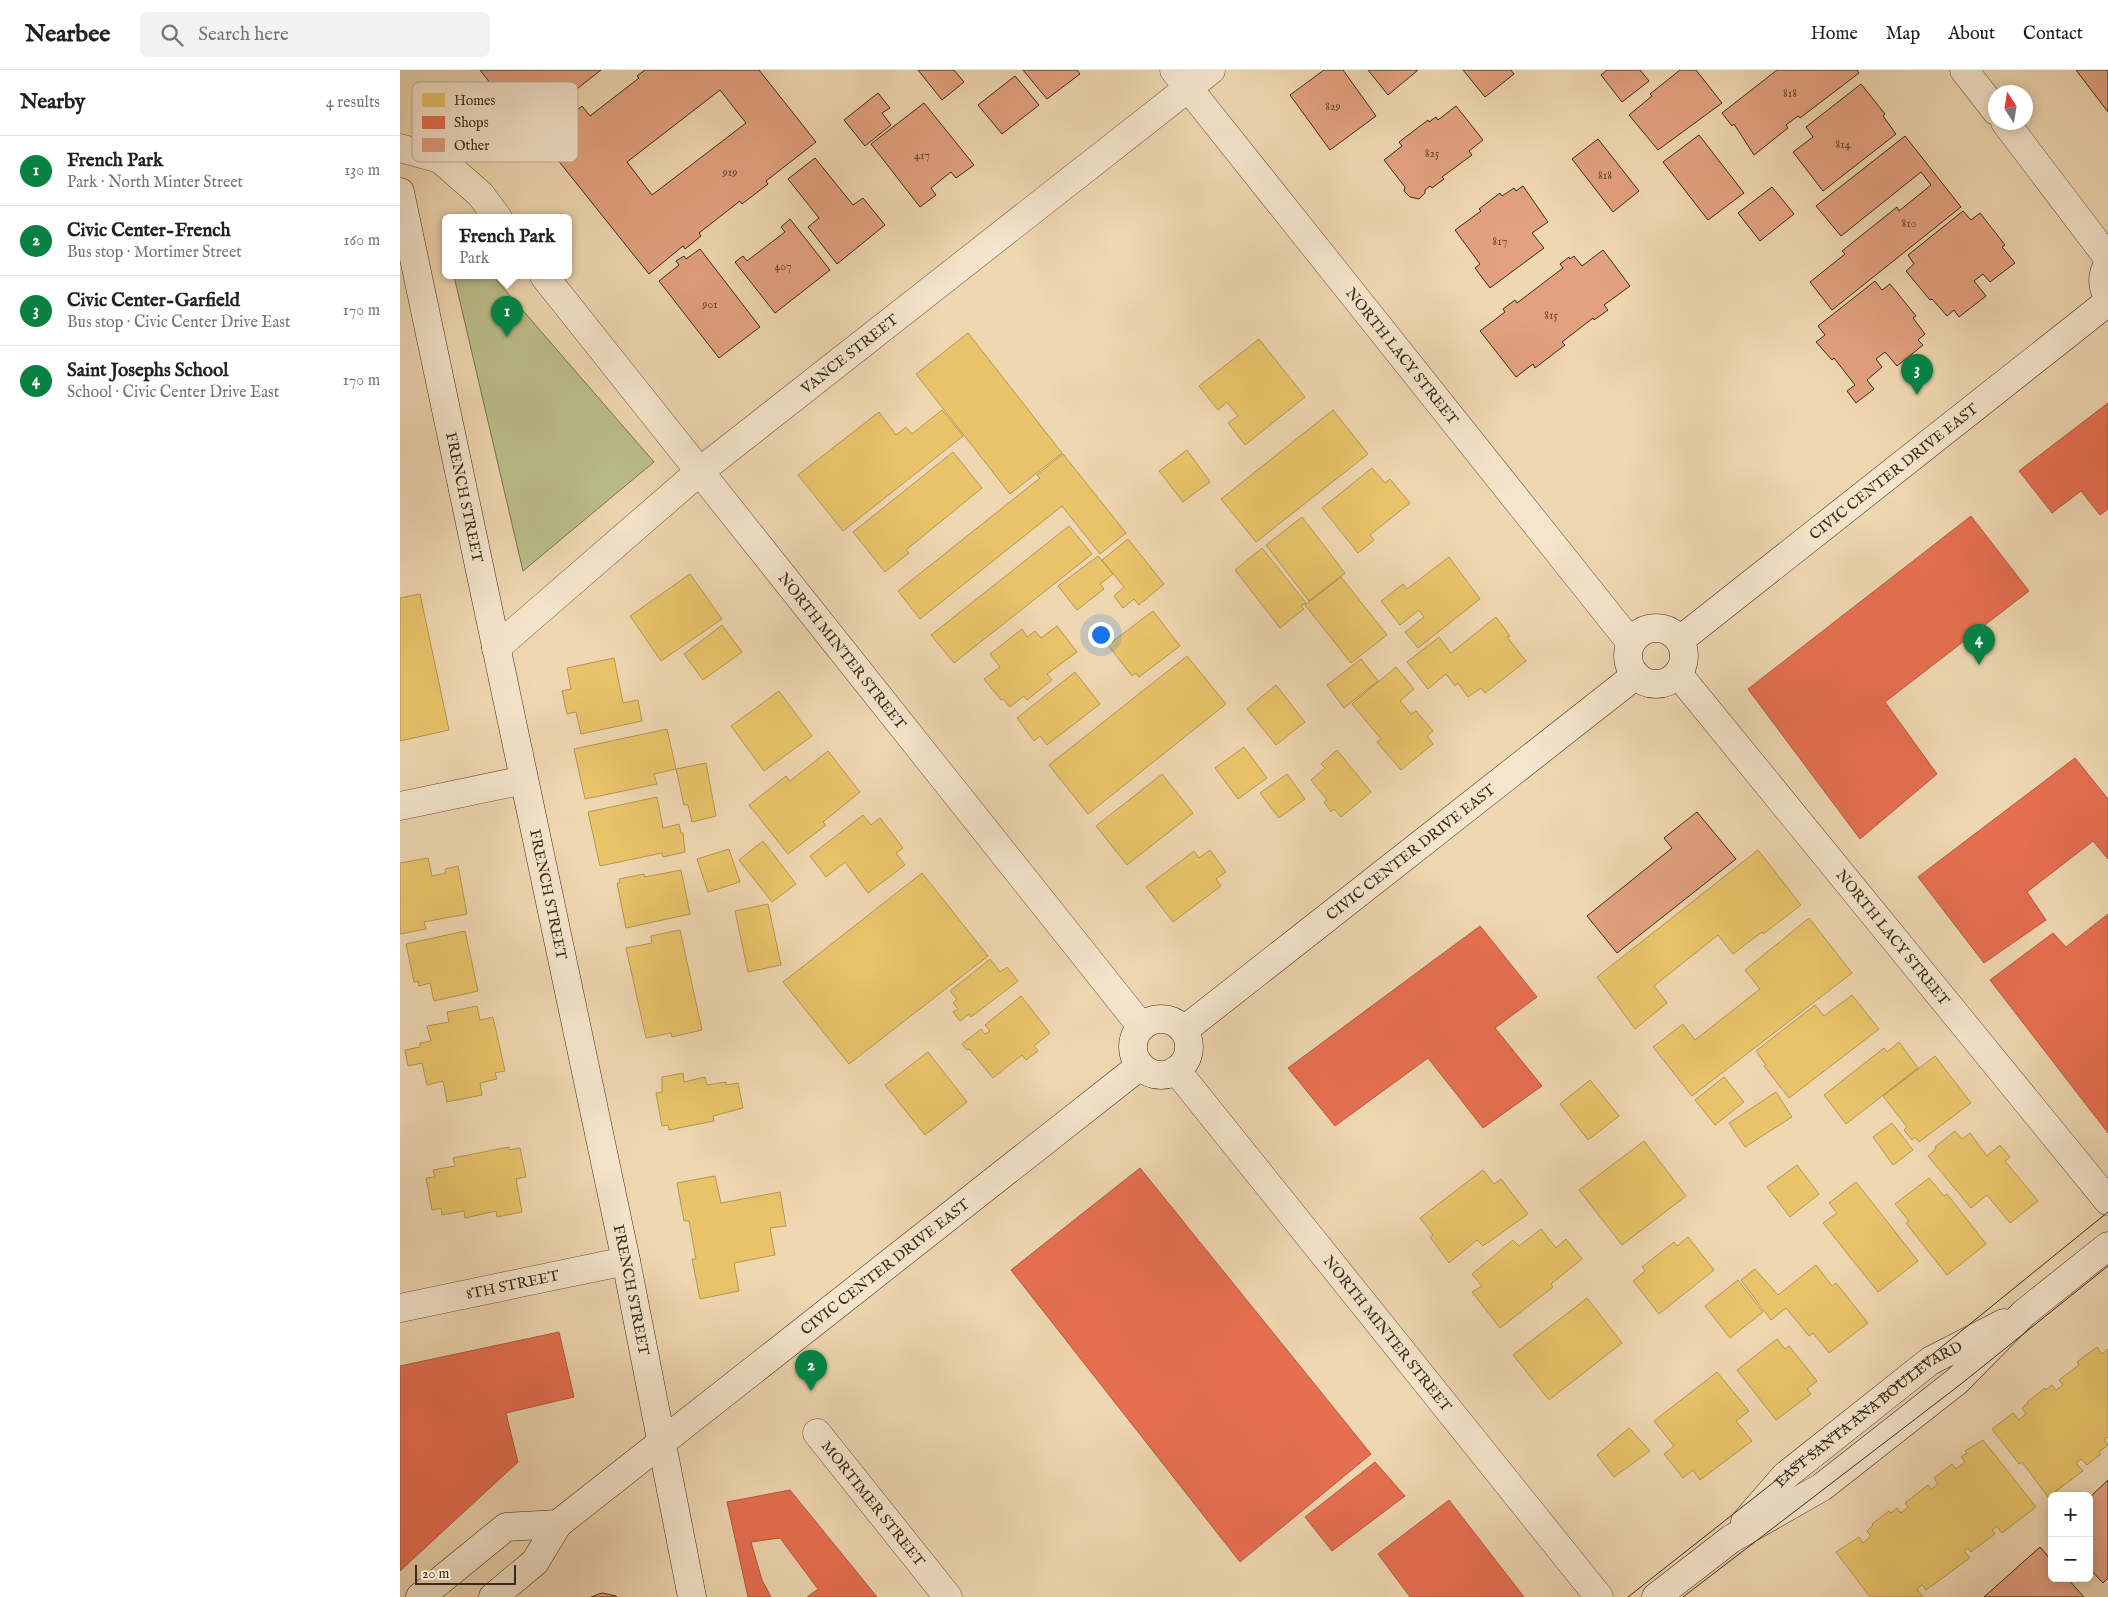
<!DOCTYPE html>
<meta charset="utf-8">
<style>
:root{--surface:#fff;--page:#f2f2f2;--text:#202124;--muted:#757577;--line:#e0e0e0;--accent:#0b8043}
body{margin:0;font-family:"IM FELL English",serif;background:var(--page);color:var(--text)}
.controls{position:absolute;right:15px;bottom:15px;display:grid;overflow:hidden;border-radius:8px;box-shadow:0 2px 12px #0003}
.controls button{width:45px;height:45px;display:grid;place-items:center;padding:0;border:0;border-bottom:1px solid var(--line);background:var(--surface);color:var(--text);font:25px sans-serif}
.compass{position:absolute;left:1588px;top:15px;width:45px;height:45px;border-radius:50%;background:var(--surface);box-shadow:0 2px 12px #0003;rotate:348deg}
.scale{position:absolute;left:15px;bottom:12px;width:101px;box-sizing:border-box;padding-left:5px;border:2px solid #3b2c16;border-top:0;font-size:14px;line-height:18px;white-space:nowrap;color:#3b2c16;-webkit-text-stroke:4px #f5e5cc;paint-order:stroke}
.you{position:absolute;left:700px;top:564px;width:18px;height:18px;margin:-12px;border:4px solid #fff;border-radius:50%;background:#1a73e8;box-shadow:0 0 0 8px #1a73e833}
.badge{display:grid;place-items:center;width:32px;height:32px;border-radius:50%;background:var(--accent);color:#fff;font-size:16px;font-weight:700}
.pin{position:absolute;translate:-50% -41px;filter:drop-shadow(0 1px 2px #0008)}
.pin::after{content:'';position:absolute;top:26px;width:18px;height:15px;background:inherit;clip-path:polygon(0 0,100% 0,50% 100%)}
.popup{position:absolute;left:42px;top:144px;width:130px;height:65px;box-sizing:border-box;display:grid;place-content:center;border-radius:8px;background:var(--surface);filter:drop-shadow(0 1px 4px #0005);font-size:16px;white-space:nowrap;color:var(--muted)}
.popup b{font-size:19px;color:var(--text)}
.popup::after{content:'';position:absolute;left:50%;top:100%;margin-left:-10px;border:10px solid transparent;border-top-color:var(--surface)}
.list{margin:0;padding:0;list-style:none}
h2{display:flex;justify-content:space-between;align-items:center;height:65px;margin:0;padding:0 20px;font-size:21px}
h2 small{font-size:16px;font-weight:400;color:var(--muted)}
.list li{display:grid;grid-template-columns:32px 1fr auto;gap:15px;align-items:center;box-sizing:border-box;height:70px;padding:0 20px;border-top:1px solid var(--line)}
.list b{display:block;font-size:19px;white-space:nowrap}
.list p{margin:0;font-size:16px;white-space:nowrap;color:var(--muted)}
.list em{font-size:16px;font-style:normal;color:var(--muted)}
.icon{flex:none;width:28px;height:28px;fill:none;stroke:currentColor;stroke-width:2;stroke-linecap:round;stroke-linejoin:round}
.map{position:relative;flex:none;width:1708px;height:1527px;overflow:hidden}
header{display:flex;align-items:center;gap:30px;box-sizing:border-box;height:70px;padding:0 25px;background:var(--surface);border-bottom:1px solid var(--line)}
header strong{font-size:24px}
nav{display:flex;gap:28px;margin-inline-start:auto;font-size:18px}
.search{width:350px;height:45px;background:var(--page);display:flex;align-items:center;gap:12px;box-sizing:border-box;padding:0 18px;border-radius:8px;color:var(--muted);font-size:19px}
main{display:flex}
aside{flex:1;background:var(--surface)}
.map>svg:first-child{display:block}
.green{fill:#bbbe8a;stroke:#7b7550}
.homes{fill:#e9c46a;stroke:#b59651}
.shops{fill:#e76f51;stroke:#b35b3f}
.building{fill:#e3a17f;stroke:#3b2c16;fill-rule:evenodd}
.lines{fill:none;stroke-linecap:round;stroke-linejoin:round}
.street-casing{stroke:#68573d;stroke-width:29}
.secondary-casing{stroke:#3b2c16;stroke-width:29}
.street{stroke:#f5e5cc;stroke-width:28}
.secondary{stroke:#f5e5cc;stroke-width:28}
.tram{stroke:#3b2c16;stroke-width:1}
.labels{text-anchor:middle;stroke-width:5;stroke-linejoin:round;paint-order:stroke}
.number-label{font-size:12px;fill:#654930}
.street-label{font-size:15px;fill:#3b2c16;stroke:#f5e5cc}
.key{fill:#f5e5cc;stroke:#bdae95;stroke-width:1}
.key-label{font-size:14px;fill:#3b2c16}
</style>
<header>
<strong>Nearbee</strong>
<div class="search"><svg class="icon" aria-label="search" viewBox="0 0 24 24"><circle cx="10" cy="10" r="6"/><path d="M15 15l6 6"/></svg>Search here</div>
<nav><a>Home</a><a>Map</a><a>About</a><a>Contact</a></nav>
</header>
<main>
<aside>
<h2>Nearby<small>4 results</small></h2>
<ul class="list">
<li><span class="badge">1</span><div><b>French Park</b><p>Park · North Minter Street</p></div><em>130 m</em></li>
<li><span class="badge">2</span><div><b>Civic Center-French</b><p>Bus stop · Mortimer Street</p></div><em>160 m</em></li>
<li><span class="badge">3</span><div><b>Civic Center-Garfield</b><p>Bus stop · Civic Center Drive East</p></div><em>170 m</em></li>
<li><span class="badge">4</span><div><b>Saint Josephs School</b><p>School · Civic Center Drive East</p></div><em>170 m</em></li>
</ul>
</aside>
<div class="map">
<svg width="1708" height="1527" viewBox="0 0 1708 1527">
<rect width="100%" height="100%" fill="#efd7b1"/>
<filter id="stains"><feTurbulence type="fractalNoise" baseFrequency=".004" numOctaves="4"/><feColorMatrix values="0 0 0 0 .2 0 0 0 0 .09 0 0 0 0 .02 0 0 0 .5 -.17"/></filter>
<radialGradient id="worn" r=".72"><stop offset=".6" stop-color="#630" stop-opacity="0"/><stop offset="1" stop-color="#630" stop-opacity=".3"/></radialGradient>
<path class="green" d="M54,206H93L254,392L123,501Z"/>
<path class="homes" d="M568,263L662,383L610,424L516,304Z
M859,269L905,327L845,375L828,353L838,346L827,332L818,340L799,316Z
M542,340L563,366L443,461L398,405L479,342L496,365L506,357L512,364Z
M933,340L968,384L856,472L821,429Z
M787,380L810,412L783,432L759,401Z
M553,382L582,418L506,480L509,483L485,502L453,462Z
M663,384L726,463L700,484L662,436L520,549L498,521L640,408L637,405Z
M972,398L985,413L990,409L1010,433L970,465L974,470L958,483L922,438Z
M902,447L945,503L909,531L866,475Z
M669,456L692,484L554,593L531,565Z
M728,469L764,514L739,535L734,529L723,538L714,526L724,517L702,490Z
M862,478L906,533L901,536L904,539L880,558L835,500Z
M698,486L713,504L700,514L704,519L677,540L658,516Z
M1049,487L1080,529L1018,578L1005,562L1024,547L1019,540L1000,555L981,531L1003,514L1007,519Z
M290,504L322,549L261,591L230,546Z
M941,507L987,565L951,593L905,535Z
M20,524L49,660L0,671V528Z
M753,541L780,576L739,607L736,603L732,606L708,575Z
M1096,547L1110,566L1107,567L1126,591L1085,623L1081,618L1068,627L1058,613L1055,616L1046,604L1028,619L1007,592L1039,567L1051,583Z
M322,555L342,582L303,610L284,584Z
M657,556L677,582L647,604L652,610L627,630L624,626L610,637L603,629L601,630L584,609L600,597L590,584L622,559L627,567L635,561L641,568Z
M787,586L826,634L688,744L649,695Z
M214,588L223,633L238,630L242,651L181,664L176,642L167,644L162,621L171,619L167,598Z
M961,589L978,611L944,638L927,615Z
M996,597L1014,619L1000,631L1011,644L1016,641L1033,661L1027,666L1033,674L1001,700L977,672L981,669L952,634Z
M675,602L700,634L647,675L640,666L634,671L617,648Z
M876,615L905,652L876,675L847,639Z
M379,621L412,666L364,701L331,656Z
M267,659L276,699L254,704L257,714L185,729L174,679Z
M844,677L867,708L838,729L815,698Z
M937,680L971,722L941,747L934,739L931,742L924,732L927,730L911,710L925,698L921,694Z
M428,681L460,722L423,752L426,755L388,784L349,735L386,706L390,711Z
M306,693L316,746L292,752L288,735H284L276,699Z
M762,704L793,743L727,795L696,756Z
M887,704L905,729L879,748L860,723Z
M257,727L263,758L279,754L281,763H283L285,782L263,787L262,783L200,796L188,742Z
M463,745L471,755L480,748L503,778L496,783L505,795L468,823L445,792L426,807L410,786Z
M363,771L396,814L372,832L339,790Z
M329,779L340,812L308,822L297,789Z
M810,780L826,802L816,809L821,816L773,852L746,817L794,781L799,788Z
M1358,780L1401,835L1363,864L1362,862L1333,884L1318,865L1254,916L1267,933L1235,959L1197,907Z
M28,788L32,806L46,803L45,799L58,796L67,844L24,852L26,859L0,864V793Z
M281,800L290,844L226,858L217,813H220L219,809L244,804L245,807Z
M522,803L588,886L449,994L383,912Z
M368,834L381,895L348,902L335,841Z
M1409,848L1452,903L1292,1026L1253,977L1283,954L1295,970L1360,919L1345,900Z
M280,860L302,960L272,967L271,963L246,968L226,878L252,873L251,866Z
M65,861L78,921L34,931L30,913L19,916L18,911L14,912L6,874Z
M590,889L600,902L607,897L618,911L571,947L569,944L560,951L553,942L558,939L553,933L557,929L550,921Z
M1452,925L1479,959L1389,1028L1364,996L1366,995L1356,981L1415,935L1424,946Z
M621,926L650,963L634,976L638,981L626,990L622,985L593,1008L569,979L567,980L562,974L581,959L585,964L590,961L585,955Z
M77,936L80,950L93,947L105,1001L95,1003L97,1009L80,1013L82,1025L47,1032L43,1011L27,1015L22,993L8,996L5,980L20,977V973L31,971L27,956L49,952L47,942Z
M1499,972L1518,998L1446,1054L1424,1025L1484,978L1487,982Z
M528,982L567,1032L525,1065L485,1015Z
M1535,986L1571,1033L1519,1072L1515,1067L1512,1070L1504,1060L1507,1057L1483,1026Z
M283,1003L284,1012L305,1007L307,1015L326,1012V1015L338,1013L343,1038L313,1046L314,1051L269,1060L268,1055L262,1056L256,1023L262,1022V1007Z
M1324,1007L1344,1032L1315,1055L1295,1030Z
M1190,1010L1219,1046L1188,1070L1160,1034Z
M1376,1022L1392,1047L1345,1077L1329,1053Z
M1492,1053L1513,1080L1493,1095L1473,1067Z
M1555,1061L1562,1069L1570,1063L1587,1086L1600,1075L1610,1087L1605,1091L1638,1131L1610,1153L1587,1125L1571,1138L1528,1086L1536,1079L1535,1077Z
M1244,1071L1286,1126L1222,1175L1179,1120Z
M109,1077V1080L120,1078L126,1107L116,1109L122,1142L97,1147L96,1141L65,1148L64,1141L42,1145L41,1138L32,1140L26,1108L35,1107L33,1100L55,1096L53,1088Z
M1397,1095L1419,1124L1390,1147L1367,1117Z
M1083,1100L1094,1114L1101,1109L1128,1144L1083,1176L1077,1170L1049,1193L1030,1167L1033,1165L1020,1148Z
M315,1106L321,1133L380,1122L386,1156L370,1158L375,1185L334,1193L339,1221L300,1229L292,1189H296L289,1151H284L277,1113Z
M1529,1108L1544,1126L1547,1124L1586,1174L1547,1205L1506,1153L1509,1151L1495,1134Z
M1456,1112L1518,1191L1478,1222L1423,1153L1437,1143L1429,1133Z
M1141,1159L1156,1178L1166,1169L1182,1189L1151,1214L1153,1217L1100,1258L1072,1222L1082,1216L1072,1204L1113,1170L1119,1176Z
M1288,1167L1314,1200L1259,1244L1233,1211L1245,1201L1242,1197L1274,1172L1277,1176Z
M1416,1195L1432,1216L1436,1213L1468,1253L1429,1283L1413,1263L1409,1266L1386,1238L1371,1250L1341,1210L1355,1199L1378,1225Z
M1338,1210L1363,1242L1330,1268L1305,1236Z
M1187,1228L1222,1273L1149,1330L1113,1285Z
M1377,1269L1385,1279L1389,1276L1417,1311L1407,1319L1411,1324L1376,1350L1337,1300Z
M1697,1277L1702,1284L1708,1279V1367L1704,1370L1708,1375L1699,1382L1701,1384L1687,1395L1681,1389L1676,1393L1683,1401L1648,1427L1622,1392L1619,1394L1592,1359L1613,1343L1619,1350L1626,1344L1622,1338L1628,1333L1627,1332L1645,1318L1646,1320L1652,1315L1656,1320L1663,1315L1659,1310L1679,1295L1677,1292Z
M1317,1302L1349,1341L1336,1351L1352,1371L1300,1410L1293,1400L1283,1408L1264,1384L1274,1376L1254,1351Z
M1229,1358L1250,1381L1214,1407L1197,1385Z
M1583,1370L1636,1437L1602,1463L1597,1456L1592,1460L1595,1464L1571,1482L1568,1478L1564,1481L1570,1488L1526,1520L1522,1515L1517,1519L1523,1527H1470L1436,1482L1459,1467L1463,1473L1471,1466L1467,1461L1473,1455L1472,1454L1489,1441L1491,1443L1497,1438L1501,1443L1508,1437L1505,1433L1528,1415L1531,1420L1538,1414L1534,1408L1552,1394L1556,1399L1565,1392L1561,1387L1567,1383L1565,1381Z"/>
<path class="shops" d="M1708,333V439L1700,445L1681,421L1652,443L1619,401Z
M1571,446L1629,521L1485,632L1537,704L1460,769L1348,619Z
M1675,688L1708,729V789L1693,771L1627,822L1646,850L1584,893L1518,807Z
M1708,844V1063L1590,910L1653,863L1666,877Z
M1080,856L1137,927L1095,958L1142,1016L1083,1058L1028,988L935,1056L888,998Z
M740,1098L971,1384L840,1492L611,1200Z
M159,1262L174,1327L106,1343L118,1392L0,1501V1296Z
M975,1392L1005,1426L932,1481L905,1447Z
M390,1420L477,1527H407L418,1519L380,1468L351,1472L362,1510L371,1527H348L327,1432Z
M1049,1430L1124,1527H1010L978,1484Z"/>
<path class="building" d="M80,0H201L126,59Z
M245,0H359L416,72L366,111L368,114L342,134L340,131L299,163L301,166L285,179L283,176L249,204L141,69L182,36L190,46L239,8L237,6ZM320,20L346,53L252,125L227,92Z
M518,0H554L564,12L542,30Z
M623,0H677L680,4L647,29Z
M924,0H943L976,46L930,80L890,25Z
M968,0H1018L988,25Z
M1063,0H1111L1114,4L1085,27Z
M1207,0H1240L1249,11L1222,32L1201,5Z
M1280,0H1296L1322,33L1258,80L1229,45L1252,26L1250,24Z
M1377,0H1457L1459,3L1400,48L1398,46L1386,55L1388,58L1354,85L1334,54L1332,56L1322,43Z
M1676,0H1708V42Z
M615,6L639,35L602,64L578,35Z
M1461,14L1485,44L1483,46L1496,64L1423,121L1393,82L1413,67L1406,57Z
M478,23L490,38L482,43L491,55L465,76L444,50Z
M524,33L574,95L556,108L551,102L531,118L536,125L520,137L471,74Z
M1056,36L1083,70L1069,81L1072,85L1042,107L1044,109L1032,118L1030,116L1025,120V123L1019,129L1010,127L1004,121L1005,117L984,90L1002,76L999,72L1028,50L1029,52L1036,47L1038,50Z
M1299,65L1344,123L1308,150L1263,92Z
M1505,66L1561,137L1432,240L1410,212L1445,184L1442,181L1497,137L1499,141L1531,115L1521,102L1441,166L1416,136Z
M1198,69L1239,121L1213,142L1172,89Z
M415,88L453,135L463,128L485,155L437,194L408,157L419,148L388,109Z
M1123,116L1148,152L1132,163L1144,178L1090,218L1075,198L1080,194L1055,160L1081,141L1079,139L1100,123L1102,126L1114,118L1116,121Z
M1372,117L1394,144L1360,171L1338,143Z
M1563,141L1571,150L1580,143L1605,175L1602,177L1615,193L1590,212L1583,204L1574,211L1586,226L1559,247L1554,240L1547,246L1532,229L1530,230L1506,201L1514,194L1508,185Z
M390,149L430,200L375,243L335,192L343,186L347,191L385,162L381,157Z
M300,179L360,257L319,288L259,211L279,195L276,191L284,186L286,189Z
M1203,180L1230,216L1204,235L1208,240L1194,250L1193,248L1162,272L1165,275L1135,298L1133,294L1116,307L1080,261L1105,242L1103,239L1115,230L1117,233L1163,198L1160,194L1169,187L1170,189L1174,186L1182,196Z
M1475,211L1482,220L1490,214L1516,246L1513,248L1525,264L1518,270L1523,275L1497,296L1485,282L1476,289L1482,297L1467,310L1474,319L1456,333L1447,321L1455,315L1434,288L1432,290L1416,272L1425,265L1418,256Z
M1297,742L1336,789L1217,883L1187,846L1272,778L1264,768Z
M1708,1410V1508L1703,1513L1689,1498V1428Z
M1640,1477L1652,1491V1508H1667L1684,1527H1584Z
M202,1523L216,1526L217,1527H191Z"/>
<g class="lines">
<g class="street-casing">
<g id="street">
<path id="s1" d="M774,0L1231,573"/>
<path d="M1564,0L1596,41"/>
<path d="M1605,52L1708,188"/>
<path d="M0,78L40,89L80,124L98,148"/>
<path id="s2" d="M144,206L741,956"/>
<path id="s3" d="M96,578L299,402L811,0"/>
<path id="s4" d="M1278,604L1708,1131"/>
<path d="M0,736L124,710"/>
<path id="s5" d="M776,1000L1199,1527"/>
<path id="s6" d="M0,1238L226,1191"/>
<path id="s7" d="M417,1363L548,1527"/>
</g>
</g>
<g class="secondary-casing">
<g id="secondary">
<path id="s8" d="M0,122L226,1191L292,1527"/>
<path d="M1708,195C1701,205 1702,217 1708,227"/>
<circle cx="1256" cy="586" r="28"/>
<path id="s9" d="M1280,570L1708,232"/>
<circle cx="761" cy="977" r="28"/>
<path id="s10" d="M784,960L1236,605"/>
<path id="s11" d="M1345,1452L1385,1406L1530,1291L1604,1253"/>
<path d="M20,1527L106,1457L158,1454"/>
<path id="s12" d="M93,1527L135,1492L158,1454L740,996"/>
<path d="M1256,1527L1331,1469L1422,1417L1557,1311L1624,1243L1708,1176"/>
</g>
</g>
<use href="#street" class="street"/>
<use href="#secondary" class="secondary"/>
<path class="tram" d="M1228,1527L1412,1382L1708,1142
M1283,1527L1561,1314L1708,1196"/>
</g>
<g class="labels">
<g class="number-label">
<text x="1390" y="27">818</text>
<text x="933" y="40">829</text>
<text x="1443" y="78">814</text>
<text x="1032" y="87">825</text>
<text x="522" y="89">417</text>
<text x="330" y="106">919</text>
<text x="1205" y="109">818</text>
<text x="1509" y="157">810</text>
<text x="1100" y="175">817</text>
<text x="383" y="200">407</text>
<text x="310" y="238">901</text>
<text x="1151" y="249">815</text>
</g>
<g class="street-label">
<text dy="5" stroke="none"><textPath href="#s3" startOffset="460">VANCE STREET</textPath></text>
<text dy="5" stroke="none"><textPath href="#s1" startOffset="366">NORTH LACY STREET</textPath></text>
<text dy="5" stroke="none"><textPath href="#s9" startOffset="272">CIVIC CENTER DRIVE EAST</textPath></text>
<text dy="5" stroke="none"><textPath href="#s8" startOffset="312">FRENCH STREET</textPath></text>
<text dy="5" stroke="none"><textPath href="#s2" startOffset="479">NORTH MINTER STREET</textPath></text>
<text dy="5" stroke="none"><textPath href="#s10" startOffset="288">CIVIC CENTER DRIVE EAST</textPath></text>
<text dy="5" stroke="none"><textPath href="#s8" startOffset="718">FRENCH STREET</textPath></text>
<text dy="5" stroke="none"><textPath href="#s4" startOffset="340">NORTH LACY STREET</textPath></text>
<text dy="5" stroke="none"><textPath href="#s12" startOffset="515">CIVIC CENTER DRIVE EAST</textPath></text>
<text dy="5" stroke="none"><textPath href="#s6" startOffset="115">8TH STREET</textPath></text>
<text dy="5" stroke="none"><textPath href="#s8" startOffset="1122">FRENCH STREET</textPath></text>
<text dy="5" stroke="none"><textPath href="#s5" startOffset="338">NORTH MINTER STREET</textPath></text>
<text dy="5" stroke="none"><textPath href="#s11" startOffset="165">EAST SANTA ANA BOULEVARD</textPath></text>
<text dy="5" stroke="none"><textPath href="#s7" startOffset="90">MORTIMER STREET</textPath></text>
</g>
</g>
<rect x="12" y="12" width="166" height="80" rx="8" class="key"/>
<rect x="22" y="23" width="23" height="14" fill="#e9c46a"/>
<rect x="22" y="46" width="23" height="13" fill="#e76f51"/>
<rect x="22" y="68" width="23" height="14" fill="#e3a17f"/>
<g class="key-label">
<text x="54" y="35">Homes</text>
<text x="54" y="57">Shops</text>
<text x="54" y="80">Other</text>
</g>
<rect width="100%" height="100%" filter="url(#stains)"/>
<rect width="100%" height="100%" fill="url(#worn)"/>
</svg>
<div class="controls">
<button>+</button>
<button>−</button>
</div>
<svg class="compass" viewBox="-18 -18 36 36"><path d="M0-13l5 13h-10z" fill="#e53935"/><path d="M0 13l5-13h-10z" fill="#757577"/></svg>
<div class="scale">20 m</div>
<div class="you"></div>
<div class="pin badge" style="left:107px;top:267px">1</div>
<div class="popup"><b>French Park</b>Park</div>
<div class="pin badge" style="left:411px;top:1321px">2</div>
<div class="pin badge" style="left:1517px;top:325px">3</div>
<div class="pin badge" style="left:1579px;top:595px">4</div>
</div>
</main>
